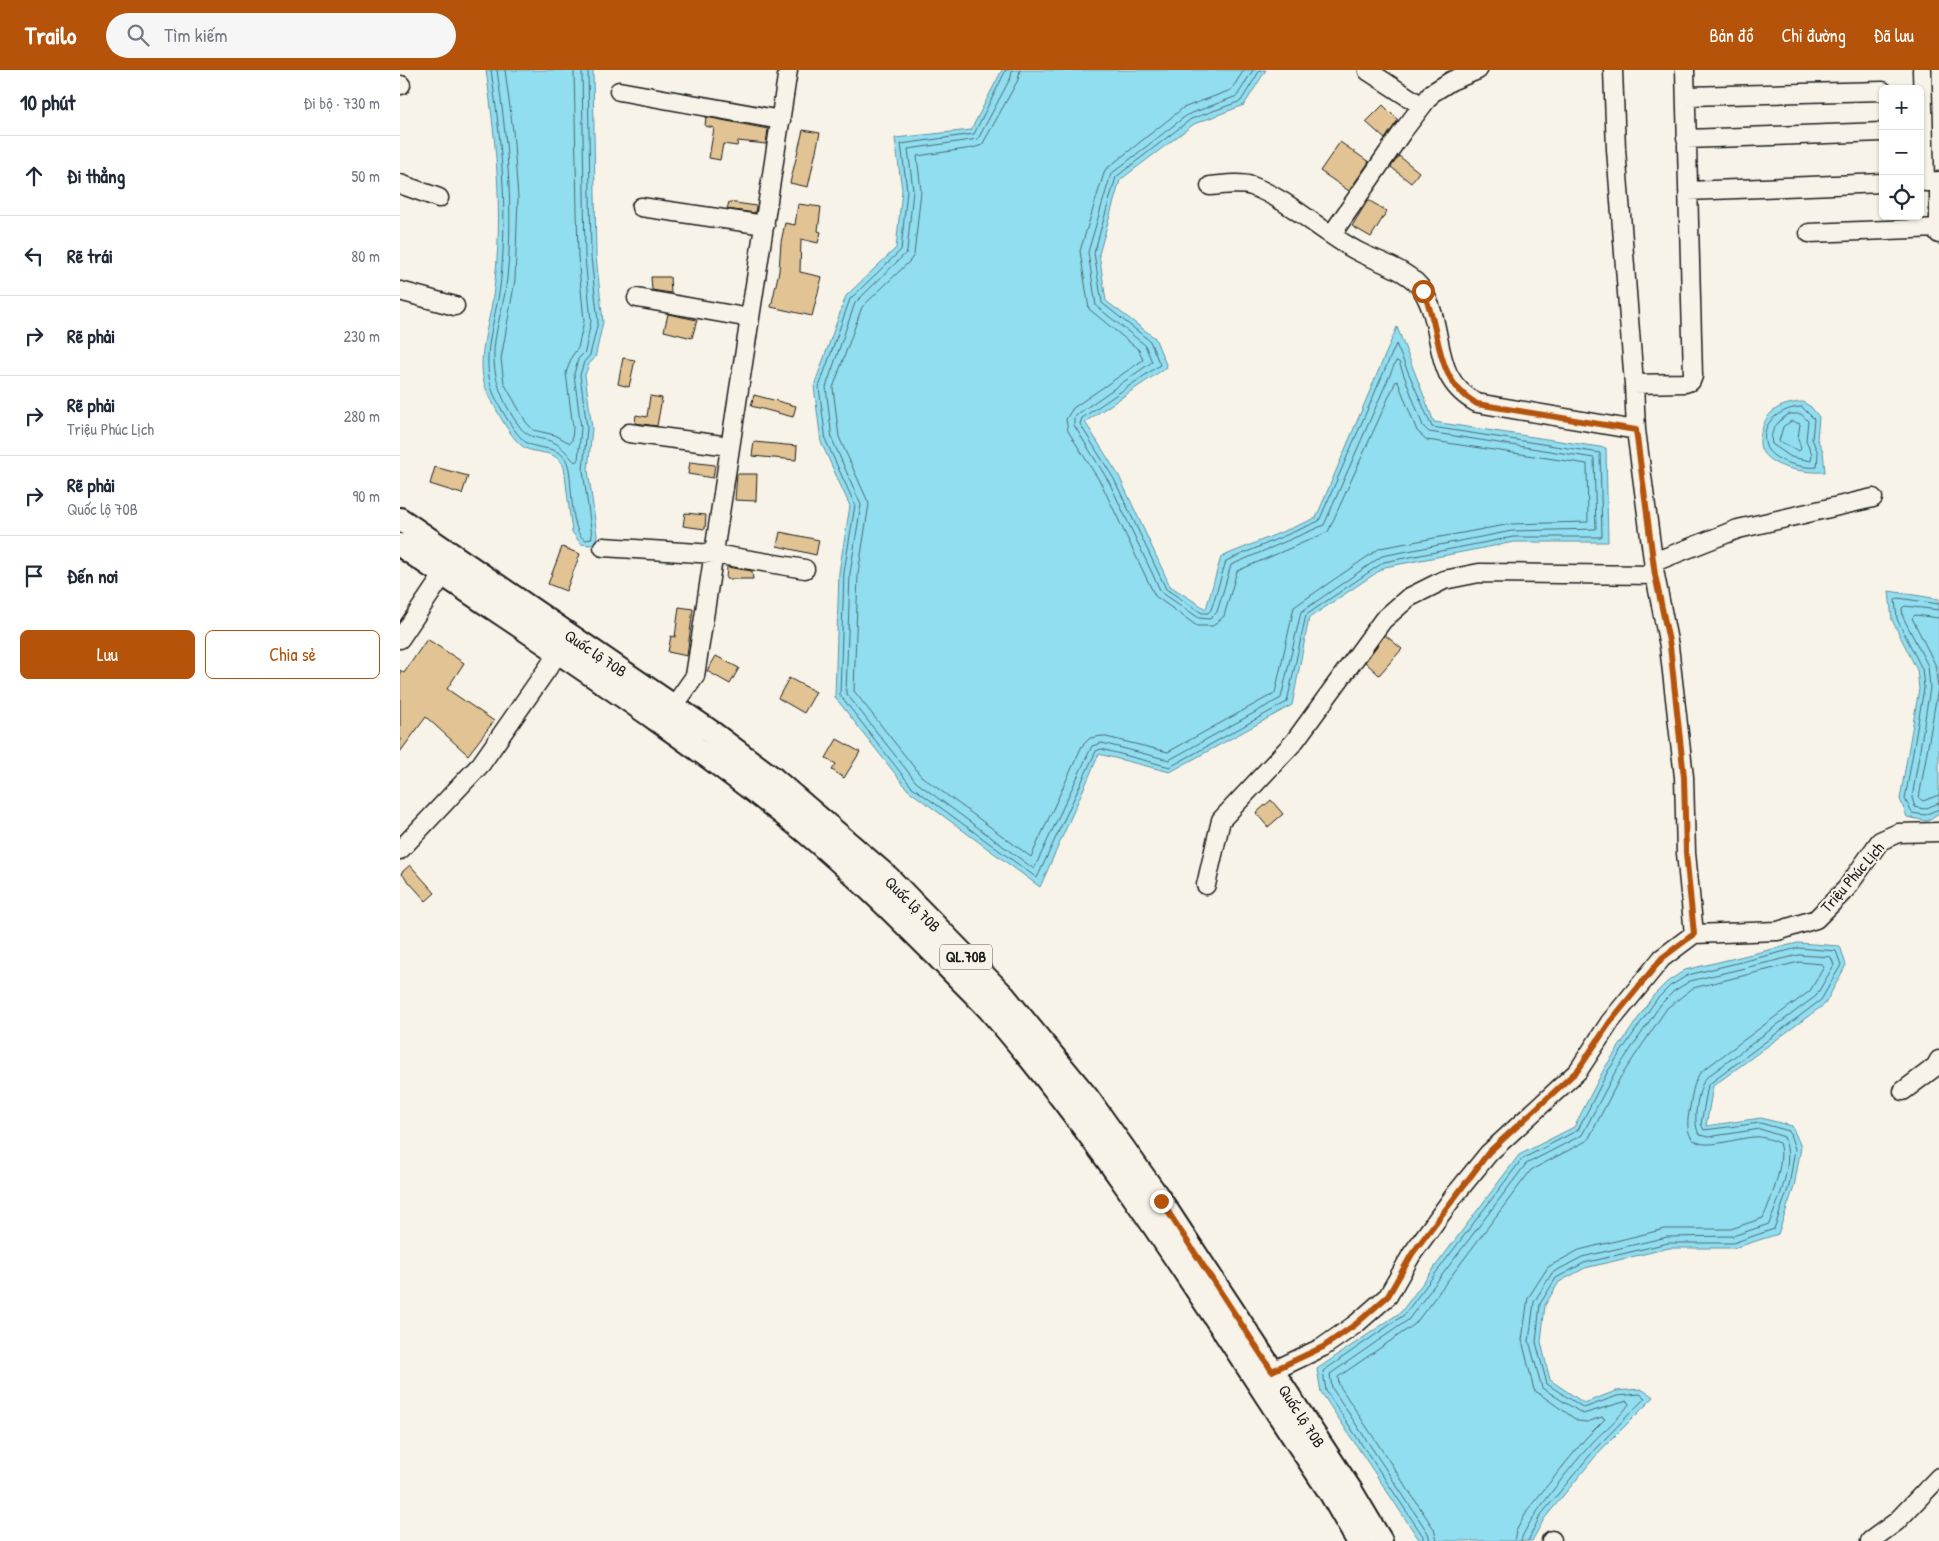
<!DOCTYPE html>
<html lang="vi">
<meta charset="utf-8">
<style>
:root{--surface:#fff;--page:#f6f6f7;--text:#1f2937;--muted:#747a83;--line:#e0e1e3;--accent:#b45309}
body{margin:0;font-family:"Patrick Hand",sans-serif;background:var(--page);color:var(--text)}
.controls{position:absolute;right:15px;top:15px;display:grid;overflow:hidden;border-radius:8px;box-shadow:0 1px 4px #0004}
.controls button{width:45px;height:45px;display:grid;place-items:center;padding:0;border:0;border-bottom:1px solid var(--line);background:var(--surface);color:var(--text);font:25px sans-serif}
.stop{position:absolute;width:15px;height:15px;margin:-11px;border:4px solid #b45309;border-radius:50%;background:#fff}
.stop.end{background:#b45309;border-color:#fff;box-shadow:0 1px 5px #0008}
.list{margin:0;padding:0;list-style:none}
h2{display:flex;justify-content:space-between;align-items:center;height:65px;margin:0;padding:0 20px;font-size:21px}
h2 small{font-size:16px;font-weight:400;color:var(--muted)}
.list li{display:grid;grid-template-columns:32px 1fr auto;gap:15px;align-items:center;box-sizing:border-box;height:80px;padding:0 20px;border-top:1px solid var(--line)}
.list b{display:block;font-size:19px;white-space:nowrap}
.list p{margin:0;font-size:16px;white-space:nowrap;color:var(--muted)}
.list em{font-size:16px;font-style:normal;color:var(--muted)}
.actions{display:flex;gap:10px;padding:15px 20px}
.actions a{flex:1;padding:11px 0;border:1px solid var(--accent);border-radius:8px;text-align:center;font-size:18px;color:var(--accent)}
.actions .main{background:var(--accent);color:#fff}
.icon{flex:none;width:28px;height:28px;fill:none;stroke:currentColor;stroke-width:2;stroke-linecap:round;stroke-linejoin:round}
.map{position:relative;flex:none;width:1539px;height:1471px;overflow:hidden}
header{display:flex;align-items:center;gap:30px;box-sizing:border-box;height:70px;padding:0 25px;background:var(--accent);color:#fff}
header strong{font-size:24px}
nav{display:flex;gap:28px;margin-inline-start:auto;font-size:18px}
.search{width:350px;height:45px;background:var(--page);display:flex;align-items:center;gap:12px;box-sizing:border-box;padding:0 18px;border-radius:28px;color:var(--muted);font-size:19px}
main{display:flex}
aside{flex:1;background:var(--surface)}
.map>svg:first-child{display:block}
.water{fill:#91def1;stroke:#62909c}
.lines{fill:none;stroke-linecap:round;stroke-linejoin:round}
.shore{stroke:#4b6a71;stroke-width:1}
.building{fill:#e1c394;stroke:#1c1c1c}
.minor-casing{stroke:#1c1c1c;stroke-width:21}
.major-casing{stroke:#1c1c1c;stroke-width:26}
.minor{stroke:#f7f3e8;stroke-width:18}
.major{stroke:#f7f3e8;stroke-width:22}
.route{stroke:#b45309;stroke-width:6}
.labels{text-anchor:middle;stroke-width:4.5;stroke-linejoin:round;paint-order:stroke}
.shield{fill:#f7f3e8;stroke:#5e5c59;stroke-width:1}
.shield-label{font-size:15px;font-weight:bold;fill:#1c1c1c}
.street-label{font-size:16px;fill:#1c1c1c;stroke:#f7f3e8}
</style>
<header>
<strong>Trailo</strong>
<div class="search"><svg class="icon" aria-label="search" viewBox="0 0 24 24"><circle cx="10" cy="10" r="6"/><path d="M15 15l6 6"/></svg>Tìm kiếm</div>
<nav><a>Bản đồ</a><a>Chỉ đường</a><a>Đã lưu</a></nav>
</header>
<main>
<aside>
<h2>10 phút<small>Đi bộ · 730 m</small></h2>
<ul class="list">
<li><svg class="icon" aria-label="ahead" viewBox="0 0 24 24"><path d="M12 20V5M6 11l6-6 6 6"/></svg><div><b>Đi thẳng</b></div><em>50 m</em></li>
<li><svg class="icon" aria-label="left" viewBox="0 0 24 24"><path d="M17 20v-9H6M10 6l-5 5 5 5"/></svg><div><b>Rẽ trái</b></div><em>80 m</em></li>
<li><svg class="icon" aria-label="right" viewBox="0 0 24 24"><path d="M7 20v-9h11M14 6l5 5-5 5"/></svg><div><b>Rẽ phải</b></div><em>230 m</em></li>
<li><svg class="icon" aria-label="right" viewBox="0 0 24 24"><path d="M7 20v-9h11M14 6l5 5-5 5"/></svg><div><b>Rẽ phải</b><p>Triệu Phúc Lịch</p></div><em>280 m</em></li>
<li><svg class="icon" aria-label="right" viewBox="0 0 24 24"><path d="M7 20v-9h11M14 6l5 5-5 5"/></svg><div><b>Rẽ phải</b><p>Quốc lộ 70B</p></div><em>90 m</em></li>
<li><svg class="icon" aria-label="arrive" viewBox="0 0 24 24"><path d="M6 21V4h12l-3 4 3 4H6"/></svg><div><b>Đến nơi</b></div></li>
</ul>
<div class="actions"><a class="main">Lưu</a><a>Chia sẻ</a></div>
</aside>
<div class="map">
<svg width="1539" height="1471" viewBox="0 0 1539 1471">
<rect width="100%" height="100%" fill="#f7f3e8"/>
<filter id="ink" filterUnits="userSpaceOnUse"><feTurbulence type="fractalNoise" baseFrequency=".02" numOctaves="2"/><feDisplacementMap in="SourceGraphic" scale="10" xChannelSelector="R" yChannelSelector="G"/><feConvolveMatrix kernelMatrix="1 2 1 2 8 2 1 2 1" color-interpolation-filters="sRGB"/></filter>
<g filter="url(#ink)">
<path class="water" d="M86,0H193L196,186L203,252L195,288L189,294L185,305L192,358L188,400L197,465L195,473L191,475L181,474L172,462L164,397C155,379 140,385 125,378C111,370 94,336 87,321C76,296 86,264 91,239C105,157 97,81 86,0Z
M602,0H866L844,35L794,54L720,110L699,184L706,231L755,268L767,297L685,352L719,406L770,516L806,539L821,487L916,448L997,257L1034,352L1206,378L1208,472H1114L985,497L909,548L892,635L770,702L699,684L640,817L508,720L435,627L439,502L450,436L421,372L414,316L446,226L496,178L502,120L495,68L571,60Z
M1403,332L1411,337L1419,347L1417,369L1423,381L1425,402C1406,403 1370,399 1361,379C1359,373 1360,366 1362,360C1367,339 1383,333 1403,332Z
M1489,521L1539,529V743L1527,751L1507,747L1500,729L1519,619L1517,600L1492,550Z
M1398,873L1440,876L1446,895L1425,934L1313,1016L1306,1056L1361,1048L1392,1056L1401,1077L1394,1117L1378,1164L1334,1178H1269L1185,1198L1159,1212L1145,1235L1141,1272L1150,1310L1184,1333L1216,1321L1241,1319L1254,1327L1199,1382L1144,1449L1132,1471H1020L921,1322L917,1299L1001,1242L1119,1085L1174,1057L1204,999L1253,926L1267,912L1285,900Z"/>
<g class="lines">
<path class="shore" d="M91,0C101,69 108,138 101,208C98,244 81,280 91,316C94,329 116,367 127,373C142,381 162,375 168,395C173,412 169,464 186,470L191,469L192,466L183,400L187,358L180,305L184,292L190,285L198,252L191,187L188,0
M97,0C107,70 114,138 107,208C105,234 92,266 94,291C95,314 106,339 120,357C130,370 140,367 153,372C164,377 168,386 175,392L178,390L181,358L174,304L178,289L185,282L191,251L185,187L182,0
M105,0L113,61L118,128L115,210L101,289L104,313L126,352L133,360L155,365L170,373L172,371L173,358L166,303L172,286L178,278L184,251L178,187L174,0
M606,0L574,64L501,74L507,120L501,180L450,229L419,317L426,371L455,435L444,502L440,625L511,716L637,808L696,681L701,679L770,697L887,632L906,545L984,492L1113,467H1200L1202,466L1200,383L1032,357L996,274L919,451L826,491L811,540L808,543H802L766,519L714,409L680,354L682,348L760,295L750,271L702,233L694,183L716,107L791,49L841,31L860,0
M612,0L611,7L578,69L508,79L513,120L507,182L455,233L426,317L432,369L461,435L450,503L446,623L516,712L634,799L692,676L702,673L769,690L881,628L901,542L982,486L1112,461L1196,459L1194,388L1029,362L1023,356L999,292L996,291L924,455L831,495L817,542L810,549L799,548L761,522L709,412L674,355V348L679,343L752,292L745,275L696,236L688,182L711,104L787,45L837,26L853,0
M620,0L618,10L582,75L573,78L517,86L521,121L514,185L509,192L462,237L433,318L439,367L469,434L458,504L454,621L521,706L631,787L682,676L690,668L702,666L768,682L875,623L894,537L980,478L1111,454L1188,452L1187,394L1027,370L1017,361L998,312L996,311L928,462L837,501L824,546L813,556H797L755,526L702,415L668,361L666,349L673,338L743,290L739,280L689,239L680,181L705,100L783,38L831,20L844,0
M1402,337L1414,349L1412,369L1418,383L1417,397C1403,399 1371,391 1366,376C1358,352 1383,337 1402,337Z
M1389,344H1401L1408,351L1406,370L1412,384L1411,391L1391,387L1372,374C1369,360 1378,351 1389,344Z
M1392,351L1400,354L1398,368L1401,379L1399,381L1379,371L1383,357Z
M1539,534L1498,528L1495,530L1497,549L1522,599L1524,618L1505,729L1512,743L1525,745L1539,739
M1539,540L1505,536L1502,538L1503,547L1528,596L1530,618L1512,728L1515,737L1524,739L1539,733
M1539,548L1515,545L1512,548L1535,594L1538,618L1519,728L1523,731L1539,725
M1023,1471V1466L926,1321L923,1301L1004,1245L1122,1089L1178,1060L1208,1001L1256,930L1270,916L1288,905L1398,878L1436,881L1441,895L1421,930L1308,1015L1301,1054L1304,1060L1360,1053L1389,1061L1395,1079L1389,1116L1374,1159L1333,1173H1268L1184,1193L1156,1208L1140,1234L1136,1272L1147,1314L1184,1338L1217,1326L1240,1324L1245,1328L1195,1379L1140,1446L1128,1471
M1030,1471L1028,1463L932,1318L930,1304L1008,1250L1126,1094L1182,1065L1214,1004L1261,934L1274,921L1290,911L1399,885L1431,887L1434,895L1416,926L1307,1007C1298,1015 1291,1056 1300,1065L1308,1067L1360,1059L1384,1067C1395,1093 1379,1129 1369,1154L1333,1166L1267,1167L1182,1187L1152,1203L1134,1232L1129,1271L1142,1318L1183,1344L1227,1331L1229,1334C1219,1349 1204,1360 1192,1373C1178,1388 1122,1456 1121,1471
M1037,1471L1034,1459L939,1315L938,1307L1015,1254L1131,1100L1188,1070L1220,1008L1267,938L1293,918L1399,892L1422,894L1424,897L1410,921L1302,1001C1292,1011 1292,1029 1289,1042C1279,1096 1333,1065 1360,1067C1366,1068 1374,1070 1379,1073C1386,1091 1371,1130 1363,1148L1331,1159H1265L1179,1180L1148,1197L1128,1228L1122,1270L1134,1320L1178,1351L1187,1352L1202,1347L1205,1349L1185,1369L1129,1438L1116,1461L1114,1471"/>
</g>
<path class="building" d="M983,35L998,50L985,69L966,52Z
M306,47L368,59L366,74L338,71L337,76L323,74L320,90L309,88L314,58L305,56Z
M403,60L420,63L408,117L390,113Z
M940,72L969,92L949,121L920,101Z
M999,86L1019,102L1011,113L991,97Z
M968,130L987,141L971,167L952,156Z
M329,132L356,136L355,143L327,139Z
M398,134L421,137L418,161L421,162L418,173L401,169L400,202L422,207L412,246L371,237L379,201L381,172L385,153L395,155Z
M251,207H270L271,223L252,220Z
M268,244L297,250L292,268L264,261Z
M223,288L235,290L229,317L218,314Z
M354,325L396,336L393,347L351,336Z
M250,326L262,328L257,356L235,353L236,345L247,347Z
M354,372L397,376L396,390L352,386Z
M290,392L315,395L313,408L288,404Z
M35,397L68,406L62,424L30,414Z
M337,404H357L356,431L335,430Z
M285,443L306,445L305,459L283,456Z
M380,462L419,470L416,485L377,476Z
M162,477L180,484L166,521L148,514Z
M327,497L352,501L353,509H326Z
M279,537L293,539L287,586L268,582L271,566L275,567Z
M985,565L1002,579L979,605L965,592Z
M27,569L64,593L47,619L94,651L68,685L26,647L0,682V600L4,603Z
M316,586L339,598L330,614L307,601Z
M389,608L416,622L404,643L378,628Z
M437,669L460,682L444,708L432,700L436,694L426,688Z
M871,730L883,744L868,757L856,743Z
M10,795L35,823L26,831L1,803Z"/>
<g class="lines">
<g class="minor-casing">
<path id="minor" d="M1213,0L1216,79L1234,314L1236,360L1255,505L1269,576L1284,707L1286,783L1294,864
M1522,0L1525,112L1539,111
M968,1L1022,36
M0,15H1
M219,21L381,50
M1287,26L1483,21
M1286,69L1483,62
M0,114L39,128
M810,116C823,115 840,112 852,116C891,131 922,163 959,182C979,192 1011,201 1023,221C1047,262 1029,307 1077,333L1236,360
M1539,119V164
M1288,121L1483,113
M241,137L365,155
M1409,163L1539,158
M932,164L1003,61L1032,23L1051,11L1078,0
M0,221L55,236
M237,228L350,248
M1234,314L1285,313L1291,311L1293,306L1285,0
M229,363L330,376
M203,477L314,484L405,499
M1254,492L1338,459L1473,428
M0,569L43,505
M274,636L295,606L388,0
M0,780L81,694L166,572
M806,815L821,750L894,672L983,550L1008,528L1044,510L1079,503L1255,505
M1503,1021L1535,997L1539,990
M873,1301L923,1277L956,1254L988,1226L1012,1184L1054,1126L1089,1083L1178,1001L1210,952L1262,888L1294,864L1378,861L1416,849L1446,819L1480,771L1498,763L1539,762
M1151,1471L1152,1470
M1470,1471L1496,1452L1539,1407"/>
</g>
<g class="major-casing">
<path id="major" d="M0,449L310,661L374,709L488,807L604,926L687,1027L761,1131L950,1419L981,1471
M0,475C135,568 275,656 403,760C450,799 493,842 536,885C553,903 571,920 588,938C717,1086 822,1261 931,1424L958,1471"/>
</g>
<use href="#minor" class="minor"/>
<use href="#major" class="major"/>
</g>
</g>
<g class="lines" filter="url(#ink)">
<path class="route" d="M761,1131L872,1301L923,1277L956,1254L988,1226L1012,1184L1089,1082L1178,1000L1210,952L1262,888L1294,864L1286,783L1284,707L1270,576L1255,505L1236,360L1077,334C1032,308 1043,263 1023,221"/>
</g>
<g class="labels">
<rect class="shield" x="540" y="874.5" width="52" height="25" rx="4"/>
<g class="shield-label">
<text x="566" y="892">QL.70B</text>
</g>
<g class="street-label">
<text transform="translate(196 583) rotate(34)" y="6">Quốc lộ 70B</text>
<text transform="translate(1452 807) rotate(-49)" y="6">Triệu Phúc Lịch</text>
<text transform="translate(513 834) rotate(45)" y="6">Quốc lộ 70B</text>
<text transform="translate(902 1346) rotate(57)" y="6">Quốc lộ 70B</text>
</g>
</g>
</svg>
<div class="controls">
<button>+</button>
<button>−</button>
<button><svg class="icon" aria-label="locate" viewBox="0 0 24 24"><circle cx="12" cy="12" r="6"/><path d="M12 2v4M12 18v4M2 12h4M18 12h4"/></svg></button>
</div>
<div class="stop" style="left:1023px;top:221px"></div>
<div class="stop end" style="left:761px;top:1131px"></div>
</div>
</main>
